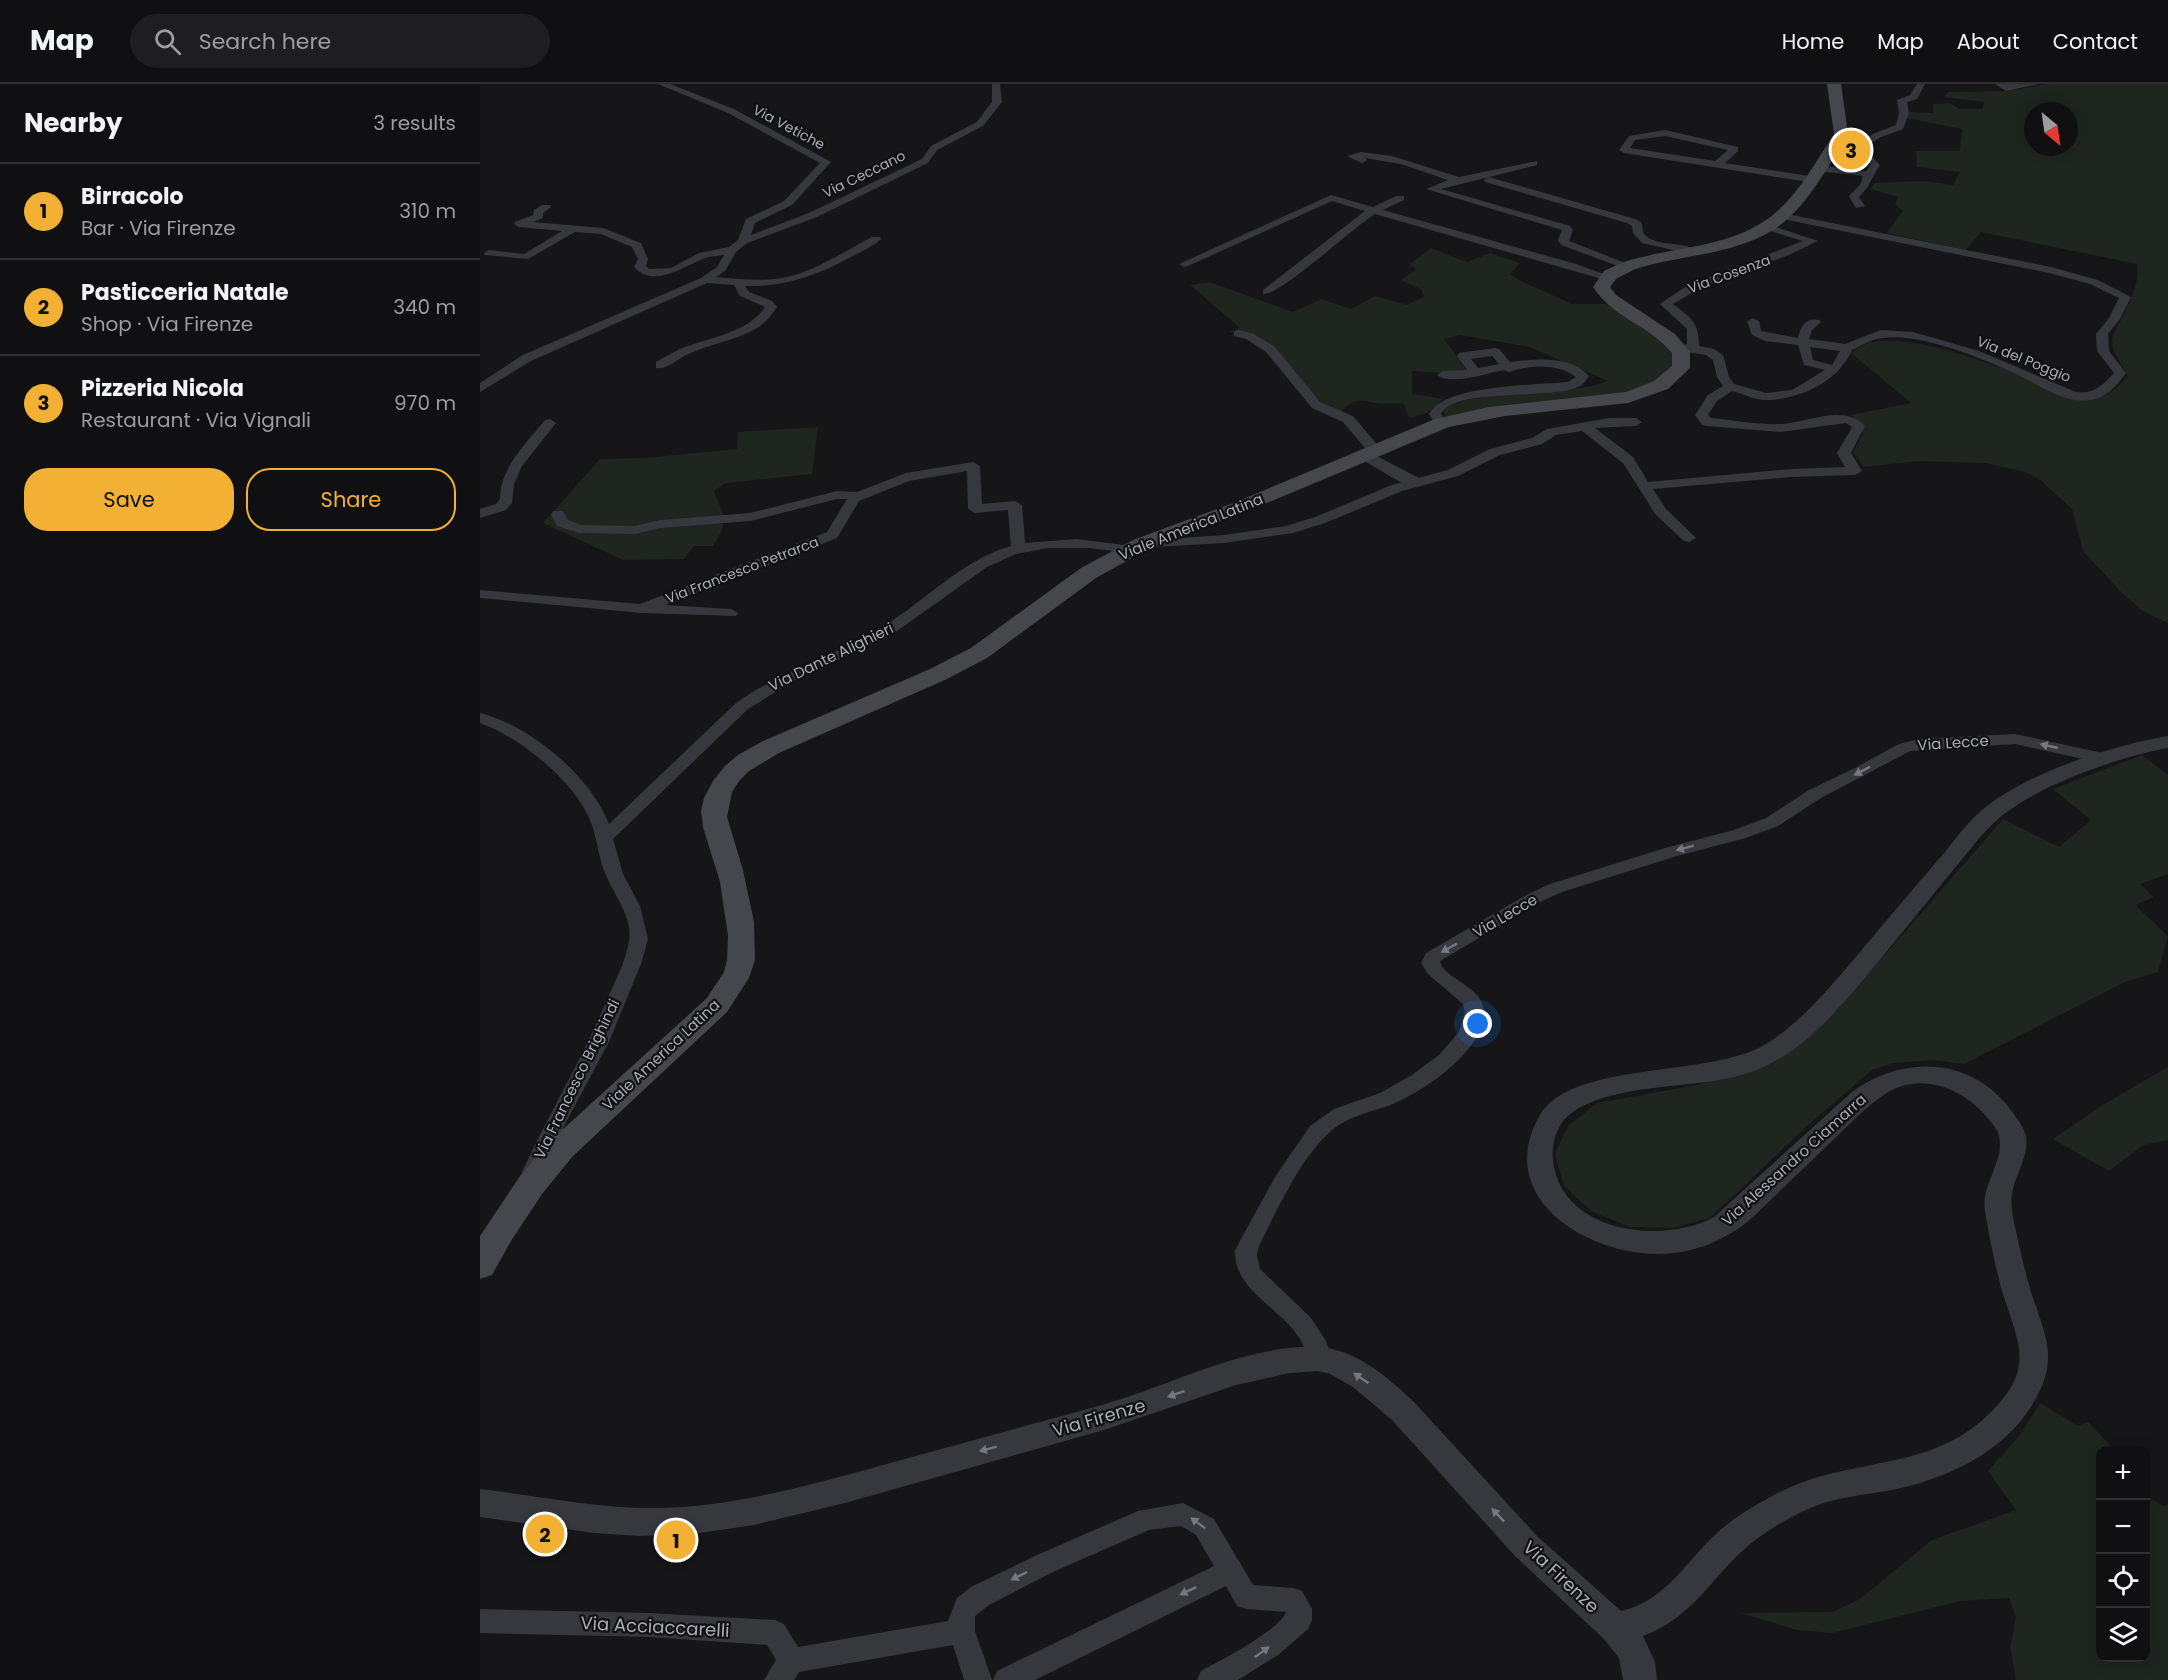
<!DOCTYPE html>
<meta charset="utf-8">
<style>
:root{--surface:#101012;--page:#1e1e20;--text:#f1f3f6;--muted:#9c9d9f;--line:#303032;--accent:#f2b134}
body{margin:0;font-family:Poppins,sans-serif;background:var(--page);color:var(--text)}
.controls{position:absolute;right:18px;bottom:18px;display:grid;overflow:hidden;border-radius:12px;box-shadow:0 3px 15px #0003}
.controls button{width:54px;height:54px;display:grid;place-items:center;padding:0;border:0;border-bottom:2px solid var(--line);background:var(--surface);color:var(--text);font:30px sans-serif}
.compass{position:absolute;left:1544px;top:18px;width:54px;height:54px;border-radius:50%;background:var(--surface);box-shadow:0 3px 15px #0003;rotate:151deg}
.you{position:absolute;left:998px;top:940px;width:21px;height:21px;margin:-15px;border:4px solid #fff;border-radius:50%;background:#1a73e8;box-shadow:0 0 0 9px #1a73e833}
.badge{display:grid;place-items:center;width:39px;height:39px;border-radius:50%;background:var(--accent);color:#111;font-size:20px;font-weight:700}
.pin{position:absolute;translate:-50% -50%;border:3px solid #fff;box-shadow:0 2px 6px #0006}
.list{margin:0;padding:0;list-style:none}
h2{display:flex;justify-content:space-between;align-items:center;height:78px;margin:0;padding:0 24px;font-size:26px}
h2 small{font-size:20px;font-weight:400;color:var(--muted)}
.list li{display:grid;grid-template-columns:39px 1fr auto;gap:18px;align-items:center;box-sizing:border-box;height:96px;padding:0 24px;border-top:2px solid var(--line)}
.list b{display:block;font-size:22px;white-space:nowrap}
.list p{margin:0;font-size:20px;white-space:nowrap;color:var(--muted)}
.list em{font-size:20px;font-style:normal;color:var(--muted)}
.actions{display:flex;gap:12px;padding:18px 24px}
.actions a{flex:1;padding:14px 0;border:2px solid var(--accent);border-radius:24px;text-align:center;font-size:21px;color:var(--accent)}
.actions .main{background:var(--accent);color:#111}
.icon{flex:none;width:33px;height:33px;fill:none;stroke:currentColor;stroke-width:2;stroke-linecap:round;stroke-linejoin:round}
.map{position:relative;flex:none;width:1688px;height:1596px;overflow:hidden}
header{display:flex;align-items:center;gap:36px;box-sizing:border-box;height:84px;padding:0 30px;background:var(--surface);border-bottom:2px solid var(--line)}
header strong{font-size:28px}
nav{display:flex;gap:33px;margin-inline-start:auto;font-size:21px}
.search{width:420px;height:54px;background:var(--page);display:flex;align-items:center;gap:15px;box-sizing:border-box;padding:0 21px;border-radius:33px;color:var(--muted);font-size:22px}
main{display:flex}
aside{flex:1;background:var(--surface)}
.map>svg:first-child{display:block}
.green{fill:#1e261f;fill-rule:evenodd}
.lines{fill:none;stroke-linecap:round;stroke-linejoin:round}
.minor{fill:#37383d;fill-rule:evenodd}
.tertiary{fill:#37383d;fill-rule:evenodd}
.secondary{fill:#45474d;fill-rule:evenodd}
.oneway{fill:#757881}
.labels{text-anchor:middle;stroke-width:4.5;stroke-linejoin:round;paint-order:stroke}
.far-street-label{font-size:14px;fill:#a8adb8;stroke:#111113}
.street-label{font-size:15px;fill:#a8adb8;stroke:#111113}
.near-street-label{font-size:18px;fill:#a8adb8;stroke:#111113}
</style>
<header>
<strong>Map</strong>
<div class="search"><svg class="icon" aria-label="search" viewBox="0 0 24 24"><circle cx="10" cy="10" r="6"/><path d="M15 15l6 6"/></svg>Search here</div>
<nav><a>Home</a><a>Map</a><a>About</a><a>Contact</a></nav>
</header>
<main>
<aside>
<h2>Nearby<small>3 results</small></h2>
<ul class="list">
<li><span class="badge">1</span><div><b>Birracolo</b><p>Bar · Via Firenze</p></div><em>310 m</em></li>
<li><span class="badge">2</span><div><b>Pasticceria Natale</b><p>Shop · Via Firenze</p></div><em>340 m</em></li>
<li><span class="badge">3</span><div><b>Pizzeria Nicola</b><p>Restaurant · Via Vignali</p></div><em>970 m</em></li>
</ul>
<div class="actions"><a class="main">Save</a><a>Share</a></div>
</aside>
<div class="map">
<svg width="1688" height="1596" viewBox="0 0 1688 1596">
<rect width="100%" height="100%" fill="#161618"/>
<path class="green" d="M1567,0H1688V539L1663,527L1643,510L1603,467L1592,425L1559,395L1545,388L1506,379L1439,377L1383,383L1373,368L1383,350V342L1371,331L1431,319L1371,269C1376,266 1381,262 1386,260C1422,246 1510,279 1545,294C1563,302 1584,316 1605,316C1623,317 1635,305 1648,293C1643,280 1631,270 1632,255C1633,249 1638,242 1640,238C1649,220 1660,200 1657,180L1501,148L1486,166L1407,149L1423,127L1415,120L1418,113L1391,105L1394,99L1444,97L1473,101L1480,88L1437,83L1436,67H1480L1482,45L1427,34L1429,28L1453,29V20L1470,19L1479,25H1503L1504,18L1464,13L1469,8L1527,7ZM1553,27H1589V63H1553Z
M951,164L987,178L1010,169L1040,179L1030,190L1041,197L1092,220H1126L1167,244L1197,267L1195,283L1180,296L1134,312L966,335L963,326C985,308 1061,309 1091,305C1104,304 1116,301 1128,297L1050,263L980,251L964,255L987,287L977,290L932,287V310L963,315L947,329L929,334L924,320C915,319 904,320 895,319C878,315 873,314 860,329L847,323L835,314L767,249L748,248L760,244L710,201L730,198L813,228L841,215L871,225L895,212L927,221L944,213L941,205L921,196L937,185L929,181Z
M338,343L332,390L246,399L234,407C244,434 250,435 233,462H214L204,475L143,476L63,439L120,375L165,374L257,365L258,348Z
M1662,671L1688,691V790L1660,800L1674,813L1655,821L1688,852L1678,888L1645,898L1484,980L1453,976L1413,979L1392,986L1329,1040L1230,1134L1192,1144L1150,1143L1111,1127L1084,1102L1075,1070L1088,1042L1117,1019L1217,1001L1295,978L1323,958L1384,895L1523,735L1579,763L1611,736L1573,705Z
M1688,983V1056L1663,1061L1629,1087L1573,1055L1624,1020Z
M1560,1319L1598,1342L1608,1338L1635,1366H1620V1574H1666V1412L1683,1422L1688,1421V1596H1536L1530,1563L1536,1534L1529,1514L1480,1517L1352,1549L1317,1546L1261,1529L1353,1528L1380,1515L1452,1456L1536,1426L1508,1387L1540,1351Z"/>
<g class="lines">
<path class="minor" d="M178,0H190L254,25L351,78L312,121L275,139L271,151L329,129L442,75L451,62L497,38L512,18V0H520L522,18L503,42L457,66L448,79L337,133L267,159L256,168L245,187L236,193C259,195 284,198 307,193C337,186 365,167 392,153H400L401,155C394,162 382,167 373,172C338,191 306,203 265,202L269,208L292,217L297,223C291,232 286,238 277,244C255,257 229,260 206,271C196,276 187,286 176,284V278C185,273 195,267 205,263C232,253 269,248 285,223L260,212L254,201L227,199L51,277L0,308V299L43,271L221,194L237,183L244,171C238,172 231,172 225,174C204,182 174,205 154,183L158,175L152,163L121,150L95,148L48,175L5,171L4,169L9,166L44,170L82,147L39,143L34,140L35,138L53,131L54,126L62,121H70L71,123L63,129V134L53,138L123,144L161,159L168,175L166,182L169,185L191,184L219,169L249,163L258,156L266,135L304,117L340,79L248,29Z
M1437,0H1445L1437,15L1427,18L1429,29L1423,45L1399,54L1391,60L1389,69L1400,81C1392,92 1390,103 1379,113L1385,122L1376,124L1369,112L1380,101L1383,92L1338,87L1333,84L1338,81L1386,87L1390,81L1384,76L1345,67L1350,64L1379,69L1381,61L1353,55L1358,52L1384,56L1393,50L1416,41L1419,29L1417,16L1430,11Z
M1515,0H1559L1526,7Z
M1185,46L1258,63V67L1245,79L1329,92L1334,95L1329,98L1144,69L1139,66L1149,52ZM1185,52L1248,66L1235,77L1150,64L1155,56Z
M881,68L912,72L979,93L1057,77V81L961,105L1090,142L1093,146L1089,157L1153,182L1147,185L1143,184L1081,161L1078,156L1082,146L946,105L968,96L921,80L885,74L887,76L882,79L867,72Z
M1009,93L1155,135L1161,138C1163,142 1162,148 1165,151C1178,164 1203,156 1216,167L1211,170L1162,159L1153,149L1152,142L1147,139L1005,98L1004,96Z
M851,111L893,123L916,112H924V116L903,126L1096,180L1132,193L1130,195H1122L895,130C875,142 798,213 783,210V206L885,127L852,117L708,182L704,183L699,180Z
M1302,129L1571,183L1618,196L1651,213L1640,235L1628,250L1629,267L1646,289C1637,301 1627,314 1611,316C1588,320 1565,305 1546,295C1509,277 1443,248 1402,254C1391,255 1381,262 1372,266C1359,297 1321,315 1288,316C1277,317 1263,310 1252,307L1237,317L1228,331L1231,334C1254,336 1278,341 1301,340C1326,339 1365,319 1385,342L1371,369L1382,387L1375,391L1311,393L1173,405L1186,425L1216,454L1209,458L1204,457L1176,431L1143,379L1102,347L1076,351L1062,360L1020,371L978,392L922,407L845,439L813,449L744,459L657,464L655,468L650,469L609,464H568L536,470L507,483L410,552L315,596L268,625L133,755L143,790L160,822L168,855L161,880L129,958L85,1040L64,1088L61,1094L53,1096L45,1094L42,1088C69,1030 102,975 127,916C135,897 146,877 149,857C153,832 133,810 125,789C118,772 117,753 110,736C94,697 40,653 0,639V629C49,641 111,692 129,740L256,619C301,587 353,573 399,545C444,519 479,477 531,462L528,426L495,429L488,425L487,387L429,397L379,417L357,454L185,521L251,525L258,529L256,532L162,529L0,514V506L160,520L347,448L367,415H357L270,437L180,444L155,450L99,449L77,442L71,430L73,427H83L88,436L101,441L155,442L180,436L270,429L357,407L377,408L426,389L493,378L500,382L502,420L535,417L542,421L545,459L596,455L653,462L655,458L660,457L744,451L806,442L835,433L912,401L968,386L1010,365L1052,354L1067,345L1129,334H1156L1162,338L1156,342L1115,344L1153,373L1168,398L1311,385L1365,383L1357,369L1372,343L1366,339L1301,348L1227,342L1222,341L1215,331L1228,311L1243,302L1237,293L1233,276L1226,271L1201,267V261L1207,260V245L1180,220L1208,201L1323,157L1283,145V141L1287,140L1338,157L1309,171L1224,202L1193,220C1211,234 1219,238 1219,262L1234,265L1243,271L1249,293L1254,300L1286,309L1312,306L1345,286L1324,281L1318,261L1285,257L1272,251L1267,237L1273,234L1279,237L1281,247L1318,254C1320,243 1326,233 1339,236L1341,238L1332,246L1329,255L1365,260L1401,246L1433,248L1499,267L1596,308C1614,310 1622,302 1634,289L1617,267L1616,250L1629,234L1639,214L1610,200L1569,189L1298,134V130ZM1330,263L1360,267L1352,281L1333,276Z
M758,246L774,250L795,263L840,318L873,332L900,364L902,367L900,370H890L863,338L832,324L786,268L766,255L754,252V248Z
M1015,264L1019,265L1030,278C1056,275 1090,271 1109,292C1106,296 1104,300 1100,302C1074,317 975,302 961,330L967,340L966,343H956L949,330C963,301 1057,301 1088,298L1096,293C1077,279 1050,281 1029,288L1024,286C1008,289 970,302 957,291L963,287L987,286L977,272L979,269ZM1012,272L1019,280L998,284L991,275Z
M70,335L76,339L42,382L34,400L32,419L26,426L0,434V425L16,420L20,415C20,383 46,360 65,336Z
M1535,650L1632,671L1634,675L1626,680L1535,660L1430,667L1341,714L1298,742L1266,754L1197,772L1082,808L1060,818L960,877C963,896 1005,901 1004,930C1003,967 944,1007 913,1020C893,1028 869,1031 851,1047C821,1073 797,1126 779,1162L777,1171L780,1185L831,1234L846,1257L852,1275L848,1282L840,1285L832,1282C826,1270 824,1259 815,1248C795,1222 753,1203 755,1166L795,1093L830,1042L854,1025L900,1009L932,991L959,971L979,948L985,928L983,920L948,890L941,879L946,869L1048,810L1070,800L1185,764L1254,746L1286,734L1329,706L1375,684L1419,660L1439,655Z
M703,1419L734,1435L773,1501L813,1504L822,1507L832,1525V1536L828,1545L798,1571L758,1596H717L721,1587C740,1577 800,1546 806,1528L766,1525L757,1522L746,1502L555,1596H513L517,1587L734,1482L716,1451L701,1442L669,1446L575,1487L509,1521L495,1532V1547L512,1596H484L473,1561L319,1588L314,1596H284L296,1576L287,1561L169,1553L0,1549V1525L169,1529L295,1536L304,1540L318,1563L468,1537L477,1514L491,1503L557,1471L658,1427Z"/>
<path class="tertiary" d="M885,366L939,394L941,398L933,403L927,402L879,374L877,371Z
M1688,652V664C1638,673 1555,702 1517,736C1502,749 1491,765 1478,780C1450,814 1422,849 1394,883C1368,914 1341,947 1307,970C1287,984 1263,992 1239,996C1197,1004 1108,1002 1081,1040C1073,1053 1071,1068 1074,1083C1087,1150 1184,1160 1234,1133L1372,1008C1420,972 1487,972 1527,1021C1533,1029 1542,1040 1545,1049C1551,1068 1537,1087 1533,1105C1530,1116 1532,1127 1534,1138C1539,1161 1544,1185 1551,1208C1566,1254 1580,1275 1552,1321C1523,1369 1466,1395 1412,1406C1384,1411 1354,1413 1328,1425C1304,1436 1279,1451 1260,1469C1226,1502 1210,1534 1163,1552L1175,1578L1177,1596H1143L1139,1574L1124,1555L1035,1472L912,1336L873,1303L850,1290L838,1287L810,1289L756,1301L624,1346L365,1419L274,1441L213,1450L159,1452L114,1449L0,1433V1405C60,1412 119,1425 180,1424C259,1422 338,1399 414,1378C483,1359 553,1340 622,1321C689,1302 766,1260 838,1263C874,1264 909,1294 934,1318L1057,1452L1141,1527C1186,1517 1206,1477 1238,1448C1252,1435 1270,1424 1287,1415C1308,1403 1331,1394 1354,1389C1411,1375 1464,1374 1509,1330C1556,1284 1539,1261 1522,1207C1515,1181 1509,1153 1505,1127C1501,1100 1525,1077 1519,1052C1518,1046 1513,1041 1510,1037C1490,1011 1456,992 1422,1002C1407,1006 1393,1019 1381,1029L1273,1133C1247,1156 1213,1170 1178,1170C1104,1170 1013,1112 1060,1031C1093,976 1231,994 1286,960C1323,937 1352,901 1380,868C1408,835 1436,801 1465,768C1476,754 1487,739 1501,727C1543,690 1633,661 1688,652Z"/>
<path class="secondary" d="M1347,0H1361L1368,50C1349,81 1328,121 1299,142C1257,172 1199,170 1153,186L1136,195L1130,203L1136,211L1195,250L1210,268V284L1188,305L1148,319L1025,332L969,343L770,426L668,465L616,494L507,574L467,595L299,669L269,687L259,697L252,708L247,733L263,786L274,838L275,876L269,894L247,928L92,1073L62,1110L31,1157L12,1191L0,1195V1152L40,1092L70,1057L227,914L244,888L247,876L248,852L240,798L223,743L221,727L224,714L233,697L245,682L258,671L281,658L450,585L491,564L601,484L653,456L756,418L955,335L1009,323L1146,308L1174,297L1192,282V269C1168,240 1134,235 1113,203L1124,187L1141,179C1188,163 1244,165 1286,136C1315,117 1335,79 1354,50Z"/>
</g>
<defs><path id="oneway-solid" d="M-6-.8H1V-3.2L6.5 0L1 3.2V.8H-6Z" transform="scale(1.5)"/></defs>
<g class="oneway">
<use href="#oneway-solid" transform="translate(1569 662) rotate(-167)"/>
<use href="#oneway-solid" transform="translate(1382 687) rotate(152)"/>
<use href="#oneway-solid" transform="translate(1205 764) rotate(165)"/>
<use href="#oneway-solid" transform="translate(969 864) rotate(151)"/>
<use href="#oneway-solid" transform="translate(881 1294) rotate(-146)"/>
<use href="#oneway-solid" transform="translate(696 1310) rotate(161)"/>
<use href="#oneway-solid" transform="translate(508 1365) rotate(165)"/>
<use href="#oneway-solid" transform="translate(1018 1431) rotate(-133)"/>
<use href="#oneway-solid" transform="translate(718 1439) rotate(-143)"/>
<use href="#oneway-solid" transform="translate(539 1492) rotate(154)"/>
<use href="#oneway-solid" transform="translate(708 1507) rotate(155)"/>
<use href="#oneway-solid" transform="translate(782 1568) rotate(-36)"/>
</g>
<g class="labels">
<g class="far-street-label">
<text transform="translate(309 43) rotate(28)" y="5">Via Vetiche</text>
<text transform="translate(384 90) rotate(-26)" y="5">Via Ceccano</text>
<text transform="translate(1249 190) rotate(-20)" y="5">Via Cosenza</text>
<text transform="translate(1544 275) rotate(22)" y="5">Via del Poggio</text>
<text transform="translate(262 486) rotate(-21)" y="5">Via Francesco Petrarca</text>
</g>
<g class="street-label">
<text transform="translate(711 443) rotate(-22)" y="5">Viale America Latina</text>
<text transform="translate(351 573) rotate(-26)" y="5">Via Dante Alighieri</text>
<text transform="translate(1473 659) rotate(-4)" y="5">Via Lecce</text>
<text transform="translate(1025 832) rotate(-30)" y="5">Via Lecce</text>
<text transform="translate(181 971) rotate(-43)" y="5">Viale America Latina</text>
<text transform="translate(97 995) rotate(-64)" y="5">Via Francesco Brighindi</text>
<text transform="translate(1314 1076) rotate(-42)" y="5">Via Alessandro Ciamarra</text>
</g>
<g class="near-street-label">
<text transform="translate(619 1334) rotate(-16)" y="6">Via Firenze</text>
<text transform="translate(1081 1493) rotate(43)" y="6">Via Firenze</text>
<text transform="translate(175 1543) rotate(3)" y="6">Via Acciaccarelli</text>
</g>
</g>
</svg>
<div class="controls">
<button>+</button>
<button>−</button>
<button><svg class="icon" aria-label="locate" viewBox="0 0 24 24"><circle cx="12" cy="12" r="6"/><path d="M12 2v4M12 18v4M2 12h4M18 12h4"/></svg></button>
<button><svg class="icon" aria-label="layers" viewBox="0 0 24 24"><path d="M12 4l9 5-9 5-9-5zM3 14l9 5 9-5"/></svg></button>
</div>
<svg class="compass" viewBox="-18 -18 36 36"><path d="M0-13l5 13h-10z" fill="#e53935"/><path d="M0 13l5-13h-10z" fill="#9c9d9f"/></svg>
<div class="you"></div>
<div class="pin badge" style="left:196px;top:1456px">1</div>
<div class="pin badge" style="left:65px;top:1450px">2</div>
<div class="pin badge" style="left:1371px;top:66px">3</div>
</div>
</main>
